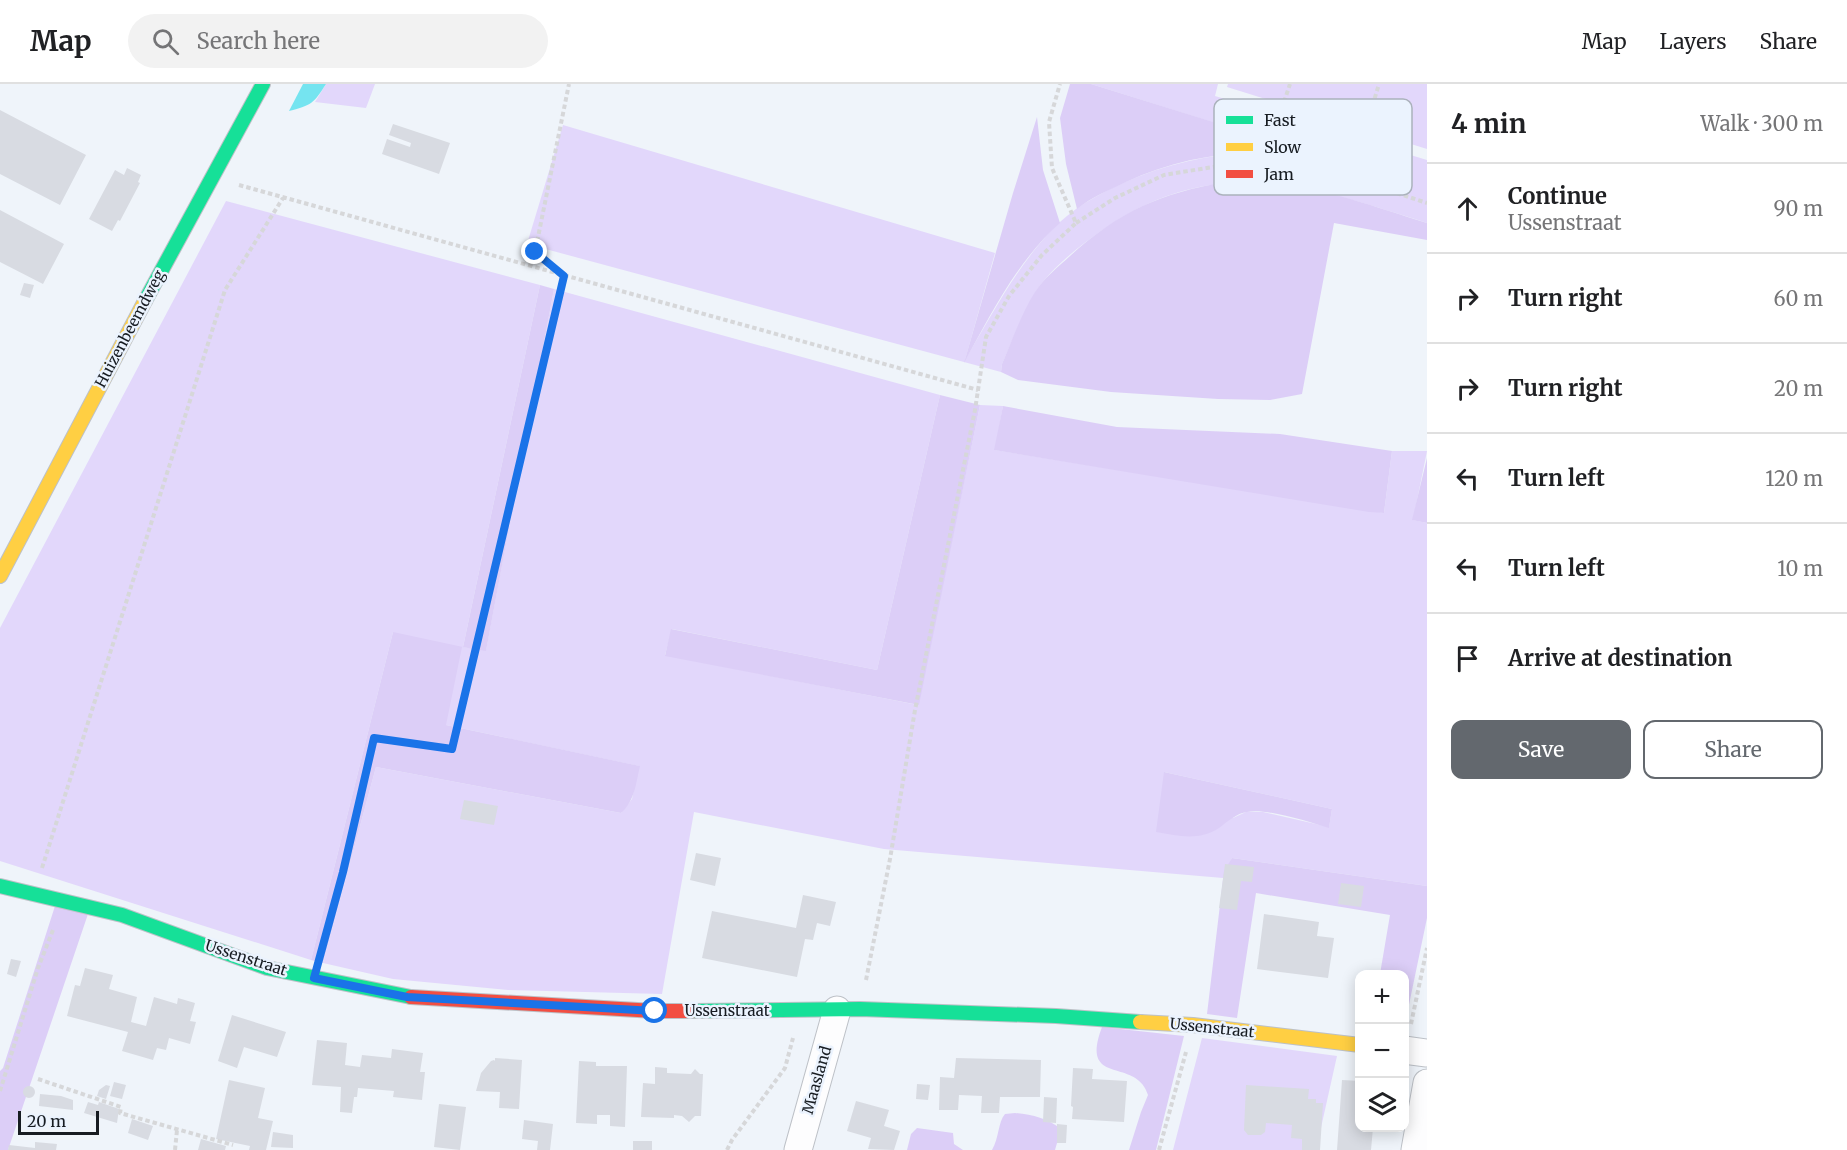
<!DOCTYPE html>
<meta charset="utf-8">
<style>
:root{--surface:#fff;--page:#f2f2f2;--text:#202124;--muted:#757577;--line:#e0e0e0;--accent:#63686e}
body{margin:0;font-family:Merriweather,serif;background:var(--page);color:var(--text)}
.controls{position:absolute;right:18px;bottom:18px;display:grid;overflow:hidden;border-radius:12px;box-shadow:0 3px 15px #0003}
.controls button{width:54px;height:54px;display:grid;place-items:center;padding:0;border:0;border-bottom:2px solid var(--line);background:var(--surface);color:var(--text);font:30px sans-serif}
.scale{position:absolute;left:18px;bottom:15px;width:81px;box-sizing:border-box;padding-left:6px;border:3px solid #171c22;border-top:0;font-size:16px;line-height:21px;white-space:nowrap;color:#171c22;-webkit-text-stroke:4px #ebf3fe;paint-order:stroke}
.stop{position:absolute;width:18px;height:18px;margin:-14px;border:4px solid #1a73e8;border-radius:50%;background:#fff}
.stop.end{background:#1a73e8;border-color:#fff;box-shadow:0 2px 6px #0008}
.list{margin:0;padding:0;list-style:none}
h2{display:flex;justify-content:space-between;align-items:center;height:78px;margin:0;padding:0 24px;font-size:26px}
h2 small{font-size:20px;font-weight:400;color:var(--muted)}
.list li{display:grid;grid-template-columns:39px 1fr auto;gap:18px;align-items:center;box-sizing:border-box;height:90px;padding:0 24px;border-top:2px solid var(--line)}
.list b{display:block;font-size:22px;white-space:nowrap}
.list p{margin:0;font-size:20px;white-space:nowrap;color:var(--muted)}
.list em{font-size:20px;font-style:normal;color:var(--muted)}
.actions{display:flex;gap:12px;padding:18px 24px}
.actions a{flex:1;padding:14px 0;border:2px solid var(--accent);border-radius:12px;text-align:center;font-size:21px;color:var(--accent)}
.actions .main{background:var(--accent);color:#fff}
.icon{flex:none;width:33px;height:33px;fill:none;stroke:currentColor;stroke-width:2;stroke-linecap:round;stroke-linejoin:round}
.map{position:relative;flex:none;width:1427px;height:1066px;overflow:hidden}
header{display:flex;align-items:center;gap:36px;box-sizing:border-box;height:84px;padding:0 30px;background:var(--surface);border-bottom:2px solid var(--line)}
header strong{font-size:28px}
nav{display:flex;gap:33px;margin-inline-start:auto;font-size:21px}
.search{width:420px;height:54px;background:var(--page);display:flex;align-items:center;gap:15px;box-sizing:border-box;padding:0 21px;border-radius:33px;color:var(--muted);font-size:22px}
main{display:flex}
aside{flex:1;background:var(--surface)}
.map>svg:first-child{display:block}
.green{fill:#e2d7fb;fill-rule:evenodd}
.forest{fill:#dccef7}
.water{fill:#75e4f0}
.building{fill:#d8dbe2}
.lines{fill:none;stroke-linecap:round;stroke-linejoin:round}
.street-casing{stroke:#bdc1c7;stroke-width:29}
.fast-casing{stroke:#bdc1c7;stroke-width:16}
.slow-casing{stroke:#bdc1c7;stroke-width:16}
.jam-casing{stroke:#bdc1c7;stroke-width:16}
.path{stroke:#d6d7d9;stroke-width:4;stroke-dasharray:4.5 3;stroke-linecap:butt}
.street{stroke:#fdfdfe;stroke-width:27}
.fast{stroke:#16e098;stroke-width:14}
.slow{stroke:#ffcf43;stroke-width:14}
.jam{stroke:#f24e42;stroke-width:14}
.route{stroke:#1a73e8;stroke-width:8}
.labels{text-anchor:middle;stroke-width:5;stroke-linejoin:round;paint-order:stroke}
.street-label{font-size:15px;fill:#171c22;stroke:#ebf3fe}
.key{fill:#ebf3fe;stroke:#abb2bc;stroke-width:1.5}
.key-label{font-size:16px;fill:#171c22}
</style>
<header>
<strong>Map</strong>
<div class="search"><svg class="icon" aria-label="search" viewBox="0 0 24 24"><circle cx="10" cy="10" r="6"/><path d="M15 15l6 6"/></svg>Search here</div>
<nav><a>Map</a><a>Layers</a><a>Share</a></nav>
</header>
<main>
<div class="map">
<svg width="1427" height="1066" viewBox="0 0 1427 1066">
<rect width="100%" height="100%" fill="#eff4fa"/>
<path class="green" d="M326,0H375L366,24L315,18Z
M1091,0H1218L1215,12L1427,76V139C1308,101 1212,68 1101,147C1079,162 1048,187 1035,209C1022,231 1012,257 1002,280L1001,288L527,160L563,41L995,169L965,276C992,231 1015,185 1051,147C1071,125 1097,111 1123,99C1181,73 1242,63 1306,73C1327,77 1348,82 1368,87Z
M1228,0H1427V65L1227,3Z
M226,117L540,201L463,563L486,566L554,205L940,311L877,586L672,545L665,571L918,621L980,321L1003,322L995,366L1384,429L1392,367H1427L1413,436L1427,439V802L1232,774L1223,794L884,765L694,728L662,910L508,906L393,895L323,879L376,683L621,729L632,715L639,682L446,641L393,548L311,876L0,777V544ZM1164,688L1332,725L1329,743L1263,728H1246L1233,734Z
M1202,954L1337,972L1316,1066H1173Z"/>
<path class="forest" d="M1070,0H1091L1378,89C1354,84 1330,77 1306,73C1244,63 1182,72 1126,98C1109,106 1092,113 1077,125L1066,80L1060,34Z
M1037,33L1043,86L1060,139C1017,177 991,230 964,279L1013,109Z
M1226,98C1239,98 1253,97 1267,98C1322,103 1375,123 1427,139V156L1334,139L1302,310L1270,316L1218,315L1111,308L1018,296L1001,288L1002,280C1012,257 1021,230 1035,208C1044,194 1058,183 1070,172C1120,127 1160,109 1226,98Z
M540,201L554,205L486,567L462,563L446,641L640,682C636,698 635,717 621,729L376,683L323,879L311,876L393,548L463,563Z
M940,311L980,321L919,621L665,572L671,545L877,586Z
M1003,322L1117,343L1280,350L1392,367L1384,429L1369,428L994,366Z
M1427,374V439L1412,436Z
M1164,688L1332,725L1329,744C1309,738 1267,724 1247,728C1237,729 1227,738 1219,744C1199,757 1179,752 1156,748Z
M1232,774L1427,802V834L1405,940L1404,890H1380L1390,831L1256,809L1237,934L1207,930L1224,787Z
M55,822L88,830L8,1066H0V987L3,984Z
M1102,943L1184,952L1156,1066H1129L1141,1028L1148,1011C1136,972 1079,1004 1102,943Z
M1015,1029C1033,1031 1047,1034 1061,1045L1055,1066H992C999,1054 998,1038 1005,1030Z
M917,1044L953,1049L954,1060L963,1066H907L911,1050Z"/>
<path class="water" d="M303,0H326C313,20 312,21 289,27Z"/>
<path class="building" d="M0,26L86,71L60,121L0,90Z
M393,40L450,59L439,90L382,70L387,55L410,63L411,59L389,51Z
M127,84L141,91L138,98L140,99L120,137L118,136L112,147L89,135L115,86L124,91Z
M0,126L64,160L43,200L0,178Z
M24,199L34,201L30,214L20,211Z
M464,716L498,722L494,741L460,735Z
M696,769L721,774L715,802L690,796Z
M1225,780L1254,783L1252,798L1241,797L1237,826L1219,824Z
M1341,799L1364,802L1361,823L1338,820Z
M803,811L836,818L830,842L817,839L813,856L805,855L797,893L702,874L712,827L796,844Z
M1264,830L1319,838L1317,852L1334,854L1328,894L1257,885Z
M11,875L21,877L16,893L7,890Z
M85,884L113,891L109,905L137,913L131,938L146,942L154,913L177,920L178,914L195,919L190,937L196,938L190,960L169,954L166,966L157,964L153,976L122,967L128,948L67,932L75,901L80,902Z
M232,931L286,948L277,973L244,963L237,984L218,977Z
M317,956L347,959L345,981L360,983L362,971L391,974L392,965L423,969L420,988H425L422,1016L393,1013L394,1007L358,1004L357,1013H354L352,1029L340,1028L341,1003L312,1001Z
M495,974L522,976L519,1025L499,1024L500,1008L476,1007L481,989L491,977L494,976L495,977Z
M956,974L1041,976L1040,1013H1000L999,1029H981L982,1012L959,1011L958,1026H939L940,993L954,994Z
M579,977L596,978V982H627L625,1043L610,1042V1031H597V1040L576,1039Z
M655,983L667,984V989L691,990L695,985L700,990H703L701,1032H695L689,1038L682,1032L674,1031V1034L641,1033L643,999L655,1000Z
M1073,984L1093,985L1092,995L1127,997L1124,1038L1072,1035L1073,1023L1071,1022Z
M229,996L265,1004L258,1034L273,1037L266,1066H249L250,1062L216,1055Z
M1342,996L1360,997V1044H1373L1371,1066H1337Z
M114,998L126,1001L122,1015L110,1012Z
M917,1000L930,1001L928,1016L916,1015Z
M106,1001L110,1002L106,1015L97,1012L99,1006Z
M1246,1001L1309,1005L1308,1015H1316V1019H1323L1320,1066H1302V1055L1291,1054L1292,1041L1266,1039L1265,1048L1261,1051H1248L1244,1046Z
M23 1008a6 6 0 1 1 12 0a6 6 0 1 1-12 0Z
M40,1010L61,1012L73,1016V1026L39,1022Z
M1044,1013L1057,1014L1056,1039L1043,1038Z
M856,1017L889,1026L884,1042L900,1047L894,1066L868,1065L871,1054L847,1047Z
M88,1018L98,1021L99,1018L119,1025L117,1039L84,1029Z
M439,1020L466,1023L460,1066L434,1063Z
M132,1035L153,1042L148,1056L128,1049Z
M524,1036L553,1040L550,1066H537L538,1057L522,1055Z
M1057,1040L1067,1041L1066,1059H1057Z
M273,1048L293,1051V1064L271,1063Z
M201,1055L226,1062L225,1066H198Z
M633,1057H652V1066H633Z
M35,1058L57,1060L56,1066H8L9,1061L35,1064Z"/>
<g class="lines">
<g class="street-casing">
<path id="street" d="M1404,966L1427,969
M798,1066L837,926
M1415,1066L1427,999"/>
</g>
<g class="fast-casing">
<path id="fast" d="M145,217L263,0
M0,802L122,831L267,884L411,913
M692,927L860,925L1056,932L1140,938"/>
</g>
<g class="slow-casing">
<path id="slow" d="M0,492L145,217
M1140,938L1193,941L1360,961"/>
</g>
<g class="jam-casing">
<path id="jam" d="M411,913L655,927H692"/>
</g>
<path class="path" d="M1284,18L1290,0
M1366,43L1379,0
M239,101L978,306
M1076,139L1115,114L1164,91L1225,81L1298,83L1369,100L1427,119
M561,190L535,168L569,0
M42,784L225,206L283,114
M322,865L343,788L374,654L452,665L564,192
M866,896L890,775L915,626L975,326L986,253L1009,212L1042,171L1076,139L1052,84L1049,38L1060,0
M1411,940L1427,864
M38,995L121,1023L120,1029L233,1061
M0,1007L38,884L53,846
M175,1066L177,1046
M727,1066L732,1056L785,984L793,954
M1159,1066L1186,968"/>
<use href="#street" class="street"/>
<use href="#fast" class="fast"/>
<use href="#slow" class="slow"/>
<use href="#jam" class="jam"/>
</g>
<g class="lines">
<path class="route" d="M535,168L564,192L452,665L374,654L343,788L314,894L407,913L655,927"/>
</g>
<g class="labels">
<g class="street-label">
<text transform="translate(130 245) rotate(-62)" y="5">Huizenbeemdweg</text>
<text transform="translate(246 874) rotate(18)" y="5">Ussenstraat</text>
<text x="727" y="932">Ussenstraat</text>
<text transform="translate(1212 944) rotate(6)" y="5">Ussenstraat</text>
<text transform="translate(817 996) rotate(-74)" y="5">Maasland</text>
</g>
</g>
<rect x="1214" y="15" width="198" height="96" rx="9" class="key"/>
<rect x="1226" y="32" width="27" height="8" fill="#16e098"/>
<rect x="1226" y="59" width="27" height="8" fill="#ffcf43"/>
<rect x="1226" y="86" width="27" height="8" fill="#f24e42"/>
<g class="key-label">
<text x="1264" y="42">Fast</text>
<text x="1264" y="69">Slow</text>
<text x="1264" y="96">Jam</text>
</g>
</svg>
<div class="controls">
<button>+</button>
<button>−</button>
<button><svg class="icon" aria-label="layers" viewBox="0 0 24 24"><path d="M12 4l9 5-9 5-9-5zM3 14l9 5 9-5"/></svg></button>
</div>
<div class="scale">20 m</div>
<div class="stop" style="left:655px;top:927px"></div>
<div class="stop end" style="left:535px;top:168px"></div>
</div>
<aside>
<h2>4 min<small>Walk · 300 m</small></h2>
<ul class="list">
<li><svg class="icon" aria-label="ahead" viewBox="0 0 24 24"><path d="M12 20V5M6 11l6-6 6 6"/></svg><div><b>Continue</b><p>Ussenstraat</p></div><em>90 m</em></li>
<li><svg class="icon" aria-label="right" viewBox="0 0 24 24"><path d="M7 20v-9h11M14 6l5 5-5 5"/></svg><div><b>Turn right</b></div><em>60 m</em></li>
<li><svg class="icon" aria-label="right" viewBox="0 0 24 24"><path d="M7 20v-9h11M14 6l5 5-5 5"/></svg><div><b>Turn right</b></div><em>20 m</em></li>
<li><svg class="icon" aria-label="left" viewBox="0 0 24 24"><path d="M17 20v-9H6M10 6l-5 5 5 5"/></svg><div><b>Turn left</b></div><em>120 m</em></li>
<li><svg class="icon" aria-label="left" viewBox="0 0 24 24"><path d="M17 20v-9H6M10 6l-5 5 5 5"/></svg><div><b>Turn left</b></div><em>10 m</em></li>
<li><svg class="icon" aria-label="arrive" viewBox="0 0 24 24"><path d="M6 21V4h12l-3 4 3 4H6"/></svg><div><b>Arrive at destination</b></div></li>
</ul>
<div class="actions"><a class="main">Save</a><a>Share</a></div>
</aside>
</main>
